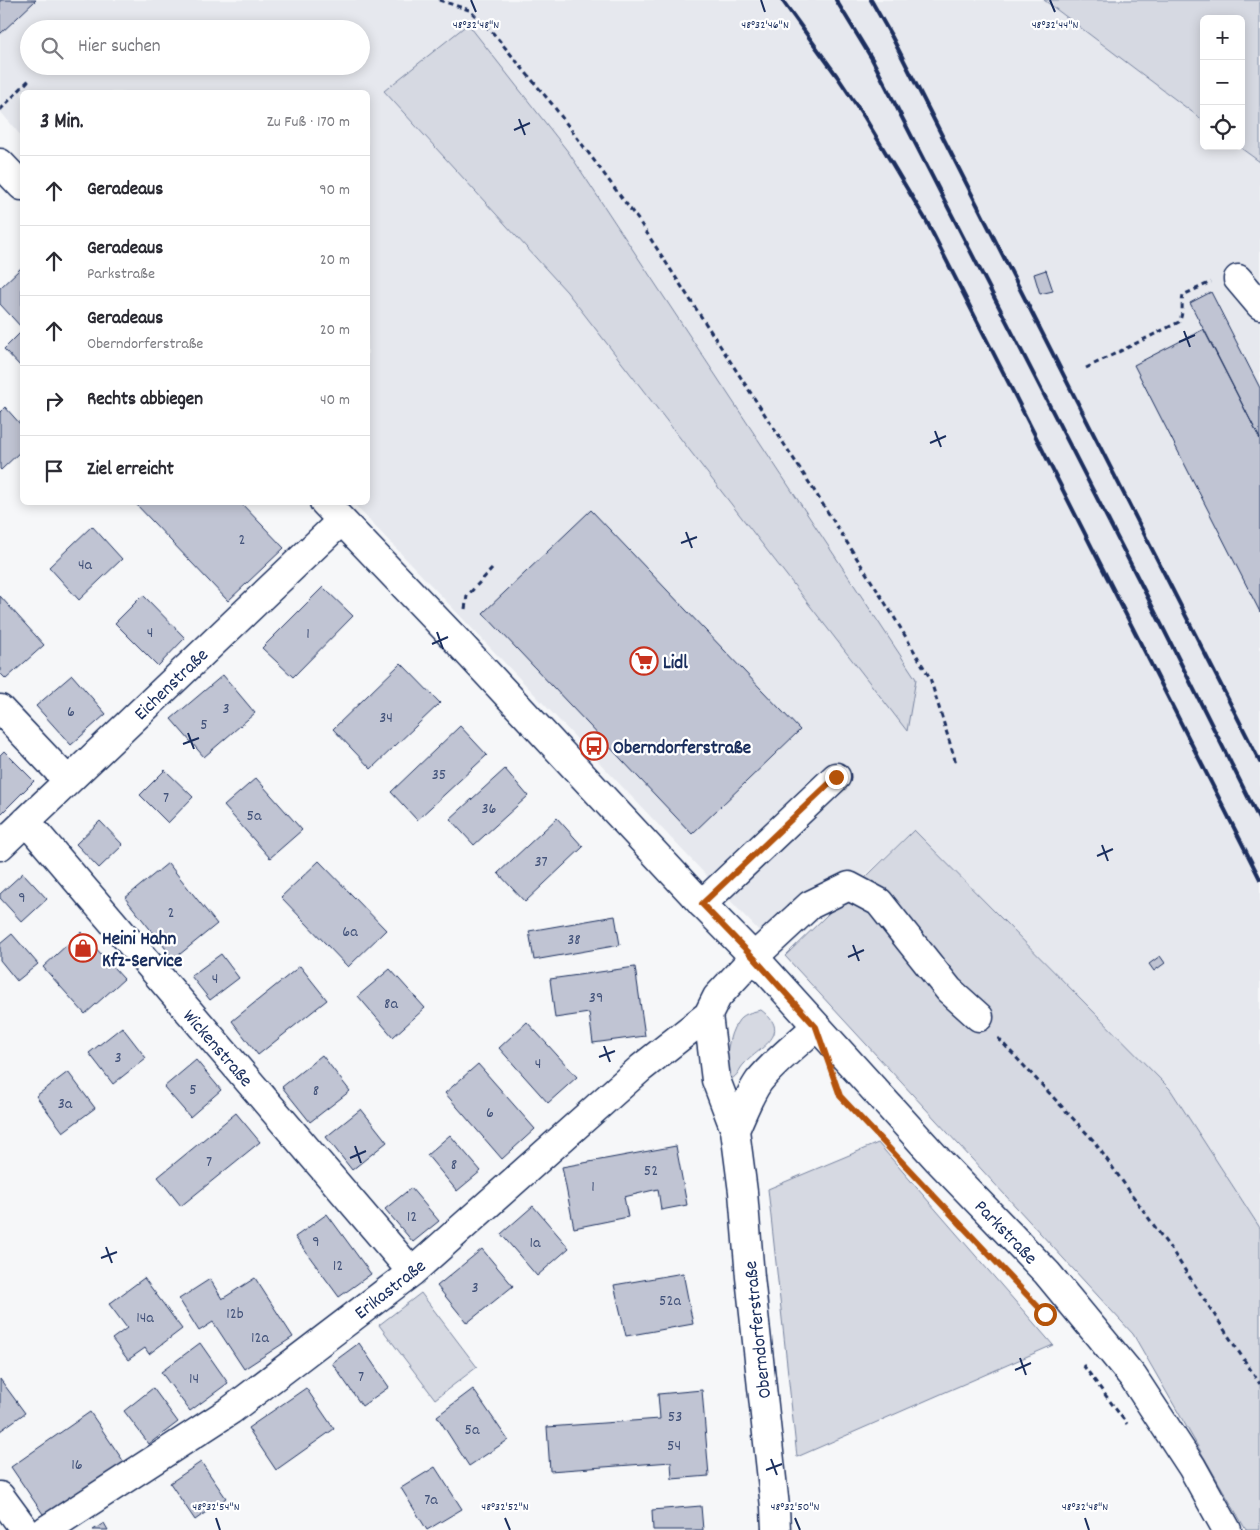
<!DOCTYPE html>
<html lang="de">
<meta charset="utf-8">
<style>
:root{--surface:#fff;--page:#f7f7f7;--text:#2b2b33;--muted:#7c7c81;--line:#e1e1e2}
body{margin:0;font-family:Dekko,sans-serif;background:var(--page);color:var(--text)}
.controls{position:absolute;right:15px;top:15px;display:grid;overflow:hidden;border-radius:8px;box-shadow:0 2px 12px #0003}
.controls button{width:45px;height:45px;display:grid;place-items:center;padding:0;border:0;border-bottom:1px solid var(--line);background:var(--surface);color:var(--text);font:25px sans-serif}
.stop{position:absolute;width:15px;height:15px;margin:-11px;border:4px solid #b45309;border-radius:50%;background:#fff}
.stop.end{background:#b45309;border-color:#fff;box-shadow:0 1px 5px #0008}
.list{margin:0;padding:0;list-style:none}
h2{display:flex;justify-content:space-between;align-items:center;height:65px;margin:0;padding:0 20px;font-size:21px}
h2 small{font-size:16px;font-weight:400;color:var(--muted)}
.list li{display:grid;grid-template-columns:32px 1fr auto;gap:15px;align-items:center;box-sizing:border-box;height:70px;padding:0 20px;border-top:1px solid var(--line)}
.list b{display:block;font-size:19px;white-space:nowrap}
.list p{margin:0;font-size:16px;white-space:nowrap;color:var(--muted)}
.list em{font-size:16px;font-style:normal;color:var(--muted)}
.icon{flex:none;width:28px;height:28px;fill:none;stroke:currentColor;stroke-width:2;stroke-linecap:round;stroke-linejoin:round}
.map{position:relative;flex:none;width:1260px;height:1530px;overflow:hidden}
.search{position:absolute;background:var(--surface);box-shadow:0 2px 12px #0003;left:20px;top:20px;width:350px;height:55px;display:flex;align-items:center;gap:12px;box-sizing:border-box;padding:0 18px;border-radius:28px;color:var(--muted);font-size:19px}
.panel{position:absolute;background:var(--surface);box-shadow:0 2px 12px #0003;left:20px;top:90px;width:350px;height:415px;border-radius:8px}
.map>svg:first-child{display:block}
.built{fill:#e6e8ee;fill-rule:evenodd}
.green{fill:#d6d9e2;stroke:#7884a0}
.building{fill:#c0c4d3;stroke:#1b2f5e}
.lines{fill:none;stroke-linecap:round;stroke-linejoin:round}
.minor-casing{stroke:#1b2f5e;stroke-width:31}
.major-casing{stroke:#1b2f5e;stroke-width:31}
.path{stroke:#1b2f5e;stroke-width:3;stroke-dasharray:5 4;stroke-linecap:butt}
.minor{stroke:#fff;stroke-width:28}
.major{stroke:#fff;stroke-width:28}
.rail{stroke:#1b2f5e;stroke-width:4}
.route{stroke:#b45309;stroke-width:6}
.ticks{fill:none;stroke:#1b2f5e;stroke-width:2}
.labels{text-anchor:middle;stroke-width:4.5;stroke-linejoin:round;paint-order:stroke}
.number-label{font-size:16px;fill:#44547b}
.poi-label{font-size:19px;font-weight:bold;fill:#1b2f5e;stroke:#fff;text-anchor:start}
.street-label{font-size:19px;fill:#1b2f5e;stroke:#fff}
.ticks-label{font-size:12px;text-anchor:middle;fill:#1b2f5e;stroke:#fff;stroke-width:4.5;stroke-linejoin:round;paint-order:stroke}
</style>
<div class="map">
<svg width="1260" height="1530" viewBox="0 0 1260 1530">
<rect width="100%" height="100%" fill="#f6f7f9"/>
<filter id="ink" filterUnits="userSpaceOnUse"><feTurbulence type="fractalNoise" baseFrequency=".02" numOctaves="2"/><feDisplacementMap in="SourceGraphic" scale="10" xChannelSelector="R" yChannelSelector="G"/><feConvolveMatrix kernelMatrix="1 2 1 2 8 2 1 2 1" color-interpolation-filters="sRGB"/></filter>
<g filter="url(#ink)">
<path class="built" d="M0,0H1260V1228L1170,1089L914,830L781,954L353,503L368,502V92H22V137L0,111ZM1204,19H1241V146H1204ZM29,29H361V66H29Z"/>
<path class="green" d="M1044,0H1260V162L1238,146H1241V19H1204V121Z
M468,24L569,153L916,679L907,731L567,292L384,91Z
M914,830L1170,1089L1260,1228V1530H1246L1133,1334L785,956Z
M761,1010C793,1034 761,1046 744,1064C739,1069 738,1076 731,1079L727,1076C725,1062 728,1034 737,1023C742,1014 751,1012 761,1010Z
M878,1143L1053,1345L797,1457L768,1189Z
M421,1293L477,1367L435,1399L379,1325Z"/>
<path class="building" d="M0,0H36L0,34Z
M21,268L22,269V328L0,304V288Z
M1046,270L1053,291L1040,294L1034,274Z
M1211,292L1260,388V439L1190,303Z
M1204,329L1260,439V612L1134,365Z
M22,331V368L4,349Z
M5,407L22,426V450L1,470L0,469V412Z
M134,502H240L284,548L228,601Z
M591,510L800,730L692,834L483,613Z
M92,526L122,559L79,600L49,567Z
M323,587L353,616L293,677L262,648Z
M143,595L185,638L158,666L115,623Z
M0,596L44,645L6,679L0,673Z
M401,663L440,703L371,769L333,729Z
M72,675L106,714L71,745L36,706Z
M223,675L255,713L204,757L171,719Z
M460,726L487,755L417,820L391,792Z
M4,751L34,781L2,813L0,811V755Z
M505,769L528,796L474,845L450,819Z
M165,770L193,797L168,823L140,795Z
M256,778L302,830L270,858L224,806Z
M557,818L583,847L525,902L498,873Z
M100,821L123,845L99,868L76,844Z
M319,861L386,930L348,967L281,897Z
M168,863L217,924L174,959L125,898Z
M23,873L47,899L22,922L0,898V894Z
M615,916L620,945L534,960L529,931Z
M81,932L124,979L85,1014L43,967Z
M12,934L38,964L17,981L0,960V944Z
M221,954L239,978L210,1000L191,976Z
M1160,956L1165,963L1154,971L1149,964Z
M300,966L327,1000L258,1055L232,1021Z
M635,967L645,1036L593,1043L589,1013L555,1018L550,979Z
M390,969L425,1008L393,1037L358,996Z
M527,1022L577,1077L548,1103L499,1048Z
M122,1027L146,1058L113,1084L89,1053Z
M322,1055L350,1091L310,1122L282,1087Z
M196,1060L221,1090L190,1117L164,1087Z
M478,1064L535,1129L502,1159L445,1093Z
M68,1072L95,1108L63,1132L36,1096Z
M361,1109L387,1142L352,1170L326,1137Z
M236,1113L260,1142L181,1206L158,1177Z
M450,1135L481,1171L457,1191L427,1155Z
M676,1146L687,1205L661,1210L658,1189L624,1197L628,1217L574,1228L562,1167Z
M411,1188L439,1221L413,1242L385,1209Z
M533,1206L569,1248L537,1276L501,1234Z
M327,1214L371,1274L339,1297L295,1237Z
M482,1249L513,1286L467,1323L437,1286Z
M683,1273L693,1324L626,1336L614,1285Z
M144,1278L182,1329L149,1354L145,1348L128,1360L112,1339L127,1328L109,1304Z
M255,1278L293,1337L244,1369L213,1322L199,1331L179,1299L210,1279L222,1299Z
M200,1343L228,1383L190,1411L161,1372Z
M359,1343L389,1387L362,1406L332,1363Z
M0,1379L25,1413L0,1431Z
M153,1388L178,1422L149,1444L124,1411Z
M306,1388L334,1429L276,1470L248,1428Z
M473,1389L508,1440L469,1466L437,1416Z
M702,1390L709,1476L672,1479L671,1462L550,1471L547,1427L660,1419L658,1394Z
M90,1412L124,1462L45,1517L11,1467Z
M201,1462L226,1498L195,1520L170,1483Z
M435,1467L462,1509L427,1530L401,1488Z
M701,1506L703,1530H653L652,1510Z
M104,1523L108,1530H93Z"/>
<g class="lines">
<g class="minor-casing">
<path id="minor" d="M1238,279L1260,305
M0,709L68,781
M26,821L412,1272
M0,846L341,521
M702,904L836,777
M735,1130C742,1114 749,1095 759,1081C775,1061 797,1044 816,1027
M0,1496L25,1530
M46,1530L231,1410L412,1272L641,1068L708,1015
M776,1530L775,1507L750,1277L743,1192L735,1130L716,1080L708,1015L717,997L754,957L810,905L849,886L879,902L949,990L979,1017"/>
</g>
<g class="major-casing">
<path id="major" d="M0,163L22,186
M324,502L459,643L702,904L754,957L938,1160L1047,1273L1133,1377L1192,1467L1227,1530"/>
</g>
<path class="path" d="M439,0L469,10L493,33L552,104L639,221L810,484L894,617L930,678L956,763
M0,110L29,80
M1086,368L1179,322C1184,313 1181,304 1183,295L1211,282
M465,609L467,596L492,569
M998,1038L1093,1140L1175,1255L1260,1384
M1083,1365L1127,1424"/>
<use href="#minor" class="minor"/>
<use href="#major" class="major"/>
<path class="rail" d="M782,0L837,76L865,118L927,222L1260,879
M836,0L872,59L1142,586L1260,821
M871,0L892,37C1015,279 1137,521 1260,762"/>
</g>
</g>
<g class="lines" filter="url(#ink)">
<path class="route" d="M836,777L702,904L754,958L816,1027L840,1096L1045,1314"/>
</g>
<path class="ticks" d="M471,0L476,12M761,0L765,12M1050,0L1055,12M519,119L525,135M514,130L530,123M1184,331L1190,347M1179,342L1195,335M935,431L941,447M930,443L946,436M686,532L692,548M681,543L697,537M437,632L443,649M432,644L448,637M188,733L194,749M183,744L199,738M1102,845L1108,861M1097,856L1113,849M853,945L859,961M848,957L864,950M604,1046L610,1062M599,1057L615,1051M355,1146L361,1163M350,1158L366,1151M106,1247L112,1263M101,1258L117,1252M1020,1358L1026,1375M1015,1370L1031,1363M771,1459L777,1475M766,1470L782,1464M216,1518L220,1530M505,1518L510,1530M795,1518L800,1530M1085,1518L1089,1530"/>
<defs>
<g id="supermarket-ring" transform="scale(1.4375)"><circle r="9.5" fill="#fff" stroke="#c8321e" stroke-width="1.5"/><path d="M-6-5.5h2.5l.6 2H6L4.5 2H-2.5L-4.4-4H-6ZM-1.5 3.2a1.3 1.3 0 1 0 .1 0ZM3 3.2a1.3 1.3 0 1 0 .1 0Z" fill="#c8321e"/></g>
<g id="bus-ring" transform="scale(1.4375)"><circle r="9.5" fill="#fff" stroke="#c8321e" stroke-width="1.5"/><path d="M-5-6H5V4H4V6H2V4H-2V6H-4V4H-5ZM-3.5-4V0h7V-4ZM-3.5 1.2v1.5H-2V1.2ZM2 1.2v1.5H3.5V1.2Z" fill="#c8321e"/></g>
<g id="shop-ring" transform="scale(1.4375)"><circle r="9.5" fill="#fff" stroke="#c8321e" stroke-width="1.5"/><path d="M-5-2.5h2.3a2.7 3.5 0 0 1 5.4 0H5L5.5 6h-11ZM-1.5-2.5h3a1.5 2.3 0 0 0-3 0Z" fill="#c8321e"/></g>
</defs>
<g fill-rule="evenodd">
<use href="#supermarket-ring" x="644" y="661"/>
<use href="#bus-ring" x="594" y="746"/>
<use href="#shop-ring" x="83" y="948"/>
</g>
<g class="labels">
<g class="number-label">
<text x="242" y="544">2</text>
<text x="85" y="569">4a</text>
<text x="150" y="637">4</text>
<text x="308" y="638">1</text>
<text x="226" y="713">3</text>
<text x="71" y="716">6</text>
<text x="386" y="722">34</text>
<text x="204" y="729">5</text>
<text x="439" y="779">35</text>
<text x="166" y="802">7</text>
<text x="489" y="813">36</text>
<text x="254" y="820">5a</text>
<text x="541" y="866">37</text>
<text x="22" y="902">9</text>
<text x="171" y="917">2</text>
<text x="350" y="936">6a</text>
<text x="574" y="944">38</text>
<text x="215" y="983">4</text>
<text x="596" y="1002">39</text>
<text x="391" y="1008">8a</text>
<text x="118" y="1062">3</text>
<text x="538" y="1068">4</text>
<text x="193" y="1094">5</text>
<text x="316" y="1095">8</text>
<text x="65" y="1108">3a</text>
<text x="490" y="1117">6</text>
<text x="209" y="1166">7</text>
<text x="454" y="1169">8</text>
<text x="651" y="1175">52</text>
<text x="593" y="1191">1</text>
<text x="412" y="1221">12</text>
<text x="316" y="1246">9</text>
<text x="535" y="1247">1a</text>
<text x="338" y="1270">12</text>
<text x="475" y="1292">3</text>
<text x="670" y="1305">52a</text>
<text x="235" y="1318">12b</text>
<text x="145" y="1322">14a</text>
<text x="260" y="1342">12a</text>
<text x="361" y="1381">7</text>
<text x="194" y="1383">14</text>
<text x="675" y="1421">53</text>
<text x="472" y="1434">5a</text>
<text x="674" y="1450">54</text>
<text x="77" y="1469">16</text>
<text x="431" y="1504">7a</text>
</g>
<g class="poi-label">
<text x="663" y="668">Lidl</text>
<text x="613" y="753">Oberndorferstraße</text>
<text x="102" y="944">Heini Hahn<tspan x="102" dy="22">Kfz-Service</tspan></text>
</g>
<g class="street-label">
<text transform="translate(170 683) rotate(-44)" y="7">Eichenstraße</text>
<text transform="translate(219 1047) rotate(49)" y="7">Wickenstraße</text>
<text transform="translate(1007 1231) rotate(46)" y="7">Parkstraße</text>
<text transform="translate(389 1288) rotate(-38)" y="7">Erikastraße</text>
<text transform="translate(756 1330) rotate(-96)" y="7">Oberndorferstraße</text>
</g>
</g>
<g class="ticks-label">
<text x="765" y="28">48°32'46"N</text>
<text x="1055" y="28">48°32'44"N</text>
<text x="476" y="28">48°32'48"N</text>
<text x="216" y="1510">48°32'54"N</text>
<text x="505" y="1510">48°32'52"N</text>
<text x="795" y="1510">48°32'50"N</text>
<text x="1085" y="1510">48°32'48"N</text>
</g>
</svg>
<div class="controls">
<button>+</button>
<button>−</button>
<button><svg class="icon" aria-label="locate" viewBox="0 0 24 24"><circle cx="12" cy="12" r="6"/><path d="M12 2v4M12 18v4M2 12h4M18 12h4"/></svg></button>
</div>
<div class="stop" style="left:1045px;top:1314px"></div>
<div class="stop end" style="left:836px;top:777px"></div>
<div class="search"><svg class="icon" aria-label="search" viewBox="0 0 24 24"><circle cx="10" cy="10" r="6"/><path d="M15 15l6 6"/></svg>Hier suchen</div>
<section class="panel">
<h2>3 Min.<small>Zu Fuß · 170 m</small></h2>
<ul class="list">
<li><svg class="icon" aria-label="ahead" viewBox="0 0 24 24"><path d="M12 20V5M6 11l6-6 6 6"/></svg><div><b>Geradeaus</b></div><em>90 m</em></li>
<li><svg class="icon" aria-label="ahead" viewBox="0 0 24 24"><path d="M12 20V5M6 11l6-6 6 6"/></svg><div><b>Geradeaus</b><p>Parkstraße</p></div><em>20 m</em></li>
<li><svg class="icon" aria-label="ahead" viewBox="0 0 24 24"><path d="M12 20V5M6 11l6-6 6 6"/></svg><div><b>Geradeaus</b><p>Oberndorferstraße</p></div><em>20 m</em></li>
<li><svg class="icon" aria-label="right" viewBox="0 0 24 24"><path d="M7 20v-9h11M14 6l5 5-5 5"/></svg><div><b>Rechts abbiegen</b></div><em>40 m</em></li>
<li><svg class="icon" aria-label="arrive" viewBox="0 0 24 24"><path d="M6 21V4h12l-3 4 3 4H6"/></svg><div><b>Ziel erreicht</b></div></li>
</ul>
</section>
</div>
